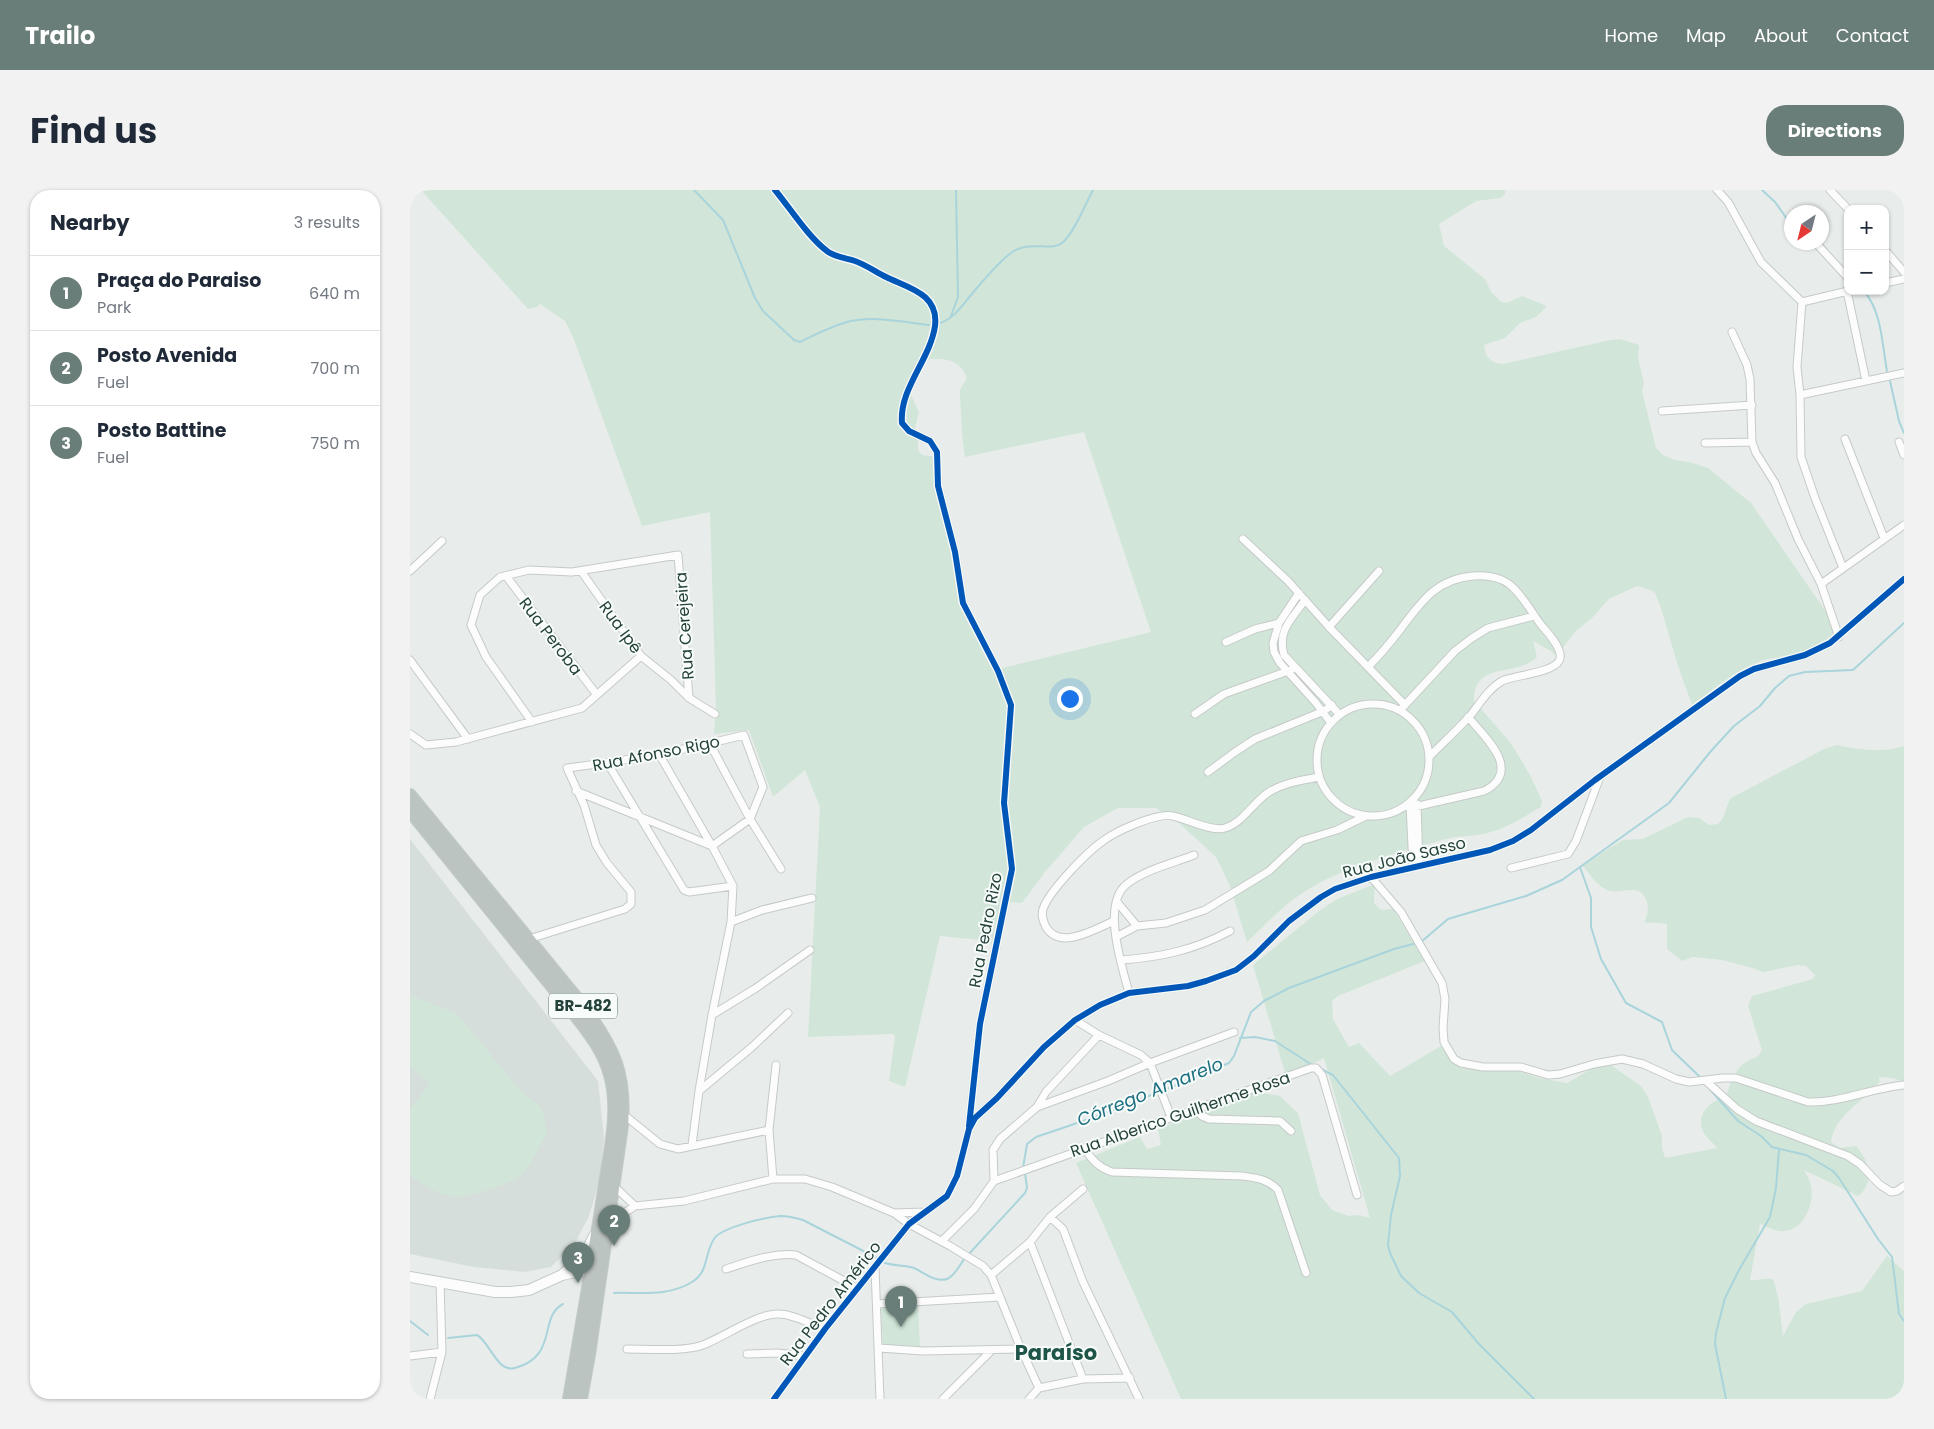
<!DOCTYPE html>
<meta charset="utf-8">
<style>
:root{--surface:#fff;--page:#f2f2f3;--text:#1f2937;--muted:#747a83;--line:#e0e1e3;--accent:#697e78}
body{margin:0;font-family:Poppins,sans-serif;background:var(--page);color:var(--text)}
.controls{position:absolute;right:15px;top:15px;display:grid;overflow:hidden;border-radius:10px;box-shadow:0 1px 4px #0004}
.controls button{width:45px;height:45px;display:grid;place-items:center;padding:0;border:0;border-bottom:1px solid var(--line);background:var(--surface);color:var(--text);font:25px sans-serif}
.compass{position:absolute;left:1374px;top:15px;width:45px;height:45px;border-radius:50%;background:var(--surface);box-shadow:0 1px 4px #0004;rotate:215deg}
.you{position:absolute;left:659px;top:508px;width:18px;height:18px;margin:-12px;border:4px solid #fff;border-radius:50%;background:#1a73e8;box-shadow:0 0 0 8px #1a73e833}
.badge{display:grid;place-items:center;width:32px;height:32px;border-radius:50%;background:var(--accent);color:#fff;font-size:16px;font-weight:700}
.pin{position:absolute;translate:-50% -41px;filter:drop-shadow(0 1px 2px #0008)}
.pin::after{content:'';position:absolute;top:26px;width:18px;height:15px;background:inherit;clip-path:polygon(0 0,100% 0,50% 100%)}
.list{margin:0;padding:0;list-style:none}
h2{display:flex;justify-content:space-between;align-items:center;height:65px;margin:0;padding:0 20px;font-size:21px}
h2 small{font-size:16px;font-weight:400;color:var(--muted)}
.list li{display:grid;grid-template-columns:32px 1fr auto;gap:15px;align-items:center;box-sizing:border-box;height:75px;padding:0 20px;border-top:1px solid var(--line)}
.list b{display:block;font-size:19px;white-space:nowrap}
.list p{margin:0;font-size:16px;white-space:nowrap;color:var(--muted)}
.list em{font-size:16px;font-style:normal;color:var(--muted)}
.map{position:relative;flex:none;width:1494px;height:1209px;overflow:hidden;border-radius:20px}
header{display:flex;align-items:center;gap:30px;box-sizing:border-box;height:70px;padding:0 25px;background:var(--accent);color:#fff}
header strong{font-size:24px}
nav{display:flex;gap:28px;margin-inline-start:auto;font-size:18px}
.intro{display:flex;align-items:center;justify-content:space-between;box-sizing:border-box;height:120px;padding:0 30px}
h1{margin:0;font-size:35px}
.button{padding:12px 22px;border-radius:20px;background:var(--accent);color:#fff;font-size:18px;font-weight:700}
main{display:flex;gap:30px;padding:0 30px}
aside{flex:1;background:var(--surface);border-radius:20px;box-shadow:0 1px 4px #0004}
.map>svg:first-child{display:block}
.built{fill:#d6dedb}
.green{fill:#d1e6d8;fill-rule:evenodd}
.lines{fill:none;stroke-linecap:round;stroke-linejoin:round}
.stream{stroke:#a9d4db;stroke-width:2}
.street-casing{stroke:#c5cac8;stroke-width:9}
.secondary-casing{stroke:#c3cbc8;stroke-width:12}
.highway-casing{stroke:#c3ccc9;stroke-width:14}
.street{stroke:#fcfcfc;stroke-width:7}
.secondary{stroke:#fcfcfc;stroke-width:10}
.highway{stroke:#bcc4c2;stroke-width:12}
.cycleway-casing{stroke:#f7fbf9;stroke-width:9}
.cycleway{stroke:#0057b8;stroke-width:6}
.labels{text-anchor:middle;stroke-width:4;stroke-linejoin:round;paint-order:stroke}
.shield{fill:#f7fbf9;stroke:#637a73;stroke-width:1}
.shield-label{font-size:15px;font-weight:bold;fill:#24423a}
.street-label{font-size:16px;fill:#24423a;stroke:#f7fbf9}
.water-label{font-size:18px;font-style:italic;fill:#1c6f80;stroke:#f7fbf9}
.district-label{font-size:21px;font-weight:bold;fill:#1f5548;stroke:#f7fbf9}
</style>
<header>
<strong>Trailo</strong>
<nav><a>Home</a><a>Map</a><a>About</a><a>Contact</a></nav>
</header>
<div class="intro"><h1>Find us</h1><a class="button">Directions</a></div>
<main>
<aside>
<h2>Nearby<small>3 results</small></h2>
<ul class="list">
<li><span class="badge">1</span><div><b>Praça do Paraiso</b><p>Park</p></div><em>640 m</em></li>
<li><span class="badge">2</span><div><b>Posto Avenida</b><p>Fuel</p></div><em>700 m</em></li>
<li><span class="badge">3</span><div><b>Posto Battine</b><p>Fuel</p></div><em>750 m</em></li>
</ul>
</aside>
<div class="map">
<svg width="1494" height="1209" viewBox="0 0 1494 1209">
<rect width="100%" height="100%" fill="#e8edeb"/>
<path class="built" d="M0,649L188,891L194,948L190,989L179,1026L165,1053L141,1077L115,1082L64,1077L0,1064Z"/>
<path class="green" d="M11,0H1095V4L1091,8L1066,11L1029,34L1034,56L1075,89L1081,102L1091,112L1097,113L1112,106L1137,116L1126,127L1110,133L1095,148L1074,155C1075,167 1081,173 1093,174L1200,150L1210,149L1229,155L1228,168L1234,193L1232,201L1246,258L1253,265L1265,270L1279,272L1298,278L1341,313L1421,429L1425,443C1415,453 1394,463 1381,466C1372,468 1363,467 1354,470C1330,477 1302,500 1282,515L1268,476L1251,418L1245,403L1240,400L1227,396L1199,409L1183,427L1166,441L1146,466L1141,461L1123,451L1127,467C1106,488 1064,470 1064,511L1100,552L1110,568L1121,587L1132,611L1131,617C1115,626 1099,637 1081,642C1065,647 1048,645 1032,650C987,663 933,677 894,702C872,716 855,735 837,752L820,696L806,667L770,634L746,618H708L674,637L635,682L612,713L597,712L585,756L570,750L530,746L495,897L479,891L485,846L483,844L398,847L410,617L395,580L363,607L339,540L304,544L306,517L300,322L232,336L163,147L155,131L130,114L127,117L118,119ZM523,169C540,169 550,171 557,188L550,200V205L552,245L555,267L674,242L741,442L584,480L548,388L527,267L512,265L508,260V249L505,238L509,222L500,203L510,186L512,170Z
M1427,555C1449,560 1472,563 1494,556V892L1483,888L1468,887L1470,891C1454,912 1425,924 1421,952L1430,958L1446,956C1459,970 1466,992 1448,1006L1394,980C1396,985 1400,990 1401,995C1405,1014 1393,1044 1369,1041C1363,1040 1356,1036 1350,1034L1340,1090C1347,1091 1356,1087 1363,1089L1368,1106L1373,1146L1386,1122L1396,1114L1452,1101L1477,1066L1494,1081V1209H771L666,973L730,947L737,959L751,955L748,939L845,901L870,906L888,923L910,1005L922,1020L939,1026L948,1025L960,1028L914,868L876,886L843,775L909,721L927,709L965,694L964,713L971,720L983,719L1015,771L928,806L922,811L923,829L939,857L949,853L980,886L1031,856L1044,871L1055,877L1103,879L1129,888L1157,893L1195,871L1231,896L1238,907L1252,946V958L1255,968L1307,958C1304,953 1297,949 1294,943C1284,927 1300,909 1316,908C1319,896 1324,879 1336,872C1343,868 1348,868 1352,860L1338,816L1342,806L1403,789L1405,785L1396,776L1388,775L1354,782L1339,777L1312,770L1283,767L1272,771L1257,759V734L1234,732C1237,727 1239,719 1237,713C1231,690 1211,706 1197,700C1186,695 1179,683 1172,675L1213,650L1233,649L1278,627L1289,628L1299,635L1308,634C1316,626 1315,617 1321,608L1416,558Z
M0,805L47,824L113,904L130,916L134,926L137,945C127,958 122,975 110,986C102,993 59,1007 48,1007C31,1007 13,994 0,985V919L20,894L0,876Z
M508,1116L510,1158L473,1155L471,1119Z"/>
<g class="lines">
<path class="stream" d="M284,0L313,30L345,108L353,121L384,150L390,152C407,144 423,135 441,131C466,126 494,132 519,135
M1352,0L1365,12L1382,36
M1410,52L1417,60
M1454,101C1472,122 1472,154 1477,181
M541,126L548,107L546,0
M527,134C543,130 551,117 561,105C571,93 592,68 604,61C621,51 642,61 652,53C663,45 676,13 683,0
M1480,191L1489,231L1494,243
M1170,677L1181,708V737L1191,769L1216,813L1252,832L1262,860L1291,888
M830,848L845,847L865,851L902,875
M911,879L923,885L989,968L990,986L981,1025L978,1055L980,1063L991,1086L1009,1103L1042,1122L1068,1153L1124,1209
M1297,896L1328,931L1351,946L1362,957L1396,965L1423,981L1429,988L1468,1049L1482,1067L1489,1124L1494,1131
M754,900L819,873L824,866L841,822L854,811L879,798L984,759L1011,752L1038,729L1116,706L1152,690L1259,613L1301,561L1324,536L1350,516L1365,498L1379,486L1395,482L1443,480L1494,433
M613,978L617,954L626,947L679,929L749,902
M558,1065L615,1003L617,998L615,983
M473,1072C483,1077 494,1074 504,1078C513,1082 526,1093 537,1089C545,1086 550,1074 555,1068
M204,1103C230,1102 258,1107 282,1092C299,1082 294,1064 304,1049C311,1037 357,1027 371,1026C379,1026 386,1028 393,1030L469,1069
M0,1131L18,1145
M38,1148L67,1145C80,1152 87,1183 105,1178C149,1166 128,1127 153,1114
M1316,1209L1305,1154L1306,1143L1315,1108L1329,1080L1360,1027L1366,998L1369,959"/>
<g class="street-casing">
<path id="street" d="M365,0C380,18 399,48 417,61C424,67 436,68 445,71C456,75 466,82 476,87C499,98 529,104 525,136C520,170 489,199 492,233L499,241L520,251L527,262L528,296L545,362L553,413L588,481L601,515L594,613L602,679L570,834L559,935
M1307,0L1318,12L1351,72L1392,112L1438,101
M1420,0L1438,19
M1405,52L1438,88
M1475,60L1494,82
M1475,93L1494,89
M1437,101L1456,191
M1392,112L1387,177L1390,205L1391,267L1405,308L1433,378
M1322,142L1337,175L1340,189L1342,252L1346,263L1365,293L1388,349L1411,394L1429,447
M1390,205L1494,183
M1252,221L1342,215
M1435,249L1474,348
M1489,252L1494,265
M1295,253L1342,252
M833,349L878,391L919,437L995,515
M0,381L32,351
M171,381L231,466L261,490L279,508L305,524
M96,386L187,505
M1411,394L1494,335
M889,403L869,433L863,453L864,462L870,473L906,513L921,533
M895,410C882,429 867,440 874,465L930,525
M919,437L969,381
M816,452L845,439L869,433
M0,470L58,549
M958,477C970,465 980,453 990,440C1011,412 1026,389 1063,386C1076,385 1088,386 1099,394C1113,405 1121,422 1132,436C1138,443 1155,461 1149,471C1142,483 1105,485 1092,491C1078,499 1069,515 1059,527C1046,541 1032,554 1019,567
M907 570a56 56 0 1 1 112 0a56 56 0 1 1-112 0Z
M993,517L1045,461L1062,448L1078,438L1124,426
M785,524L814,504L881,480
M122,532L76,467L61,435L70,405L90,387L119,380L162,382L268,365L279,508
M0,544L16,555L46,552L172,518L231,466
M300,554L340,629L371,679
M249,564L302,656L323,696L321,732L302,825L289,901L282,955
M198,574L274,700L279,702L323,696
M798,582L825,562L845,549L914,521L922,515
M1007,614L1009,676
M1000,615L1003,677
M1000,618L1074,601C1113,581 1076,548 1058,527
M1101,678L1158,664L1166,651L1190,587
M961,687L991,722L1032,793L1035,809L1033,838L1034,852L1044,869L1051,873L1073,877H1111L1138,885L1150,884L1184,874L1212,869L1233,874L1266,889L1279,892L1313,888H1326L1398,912C1430,913 1462,898 1494,895
M707,712L727,736L756,733L795,720L859,681L891,651L927,640L956,626
M704,731C685,739 650,761 636,737C633,731 631,726 633,719C639,701 677,662 693,651C706,641 748,622 763,626C777,629 802,642 815,638C833,633 843,612 859,602C874,593 892,590 909,587
M321,732L352,720L402,708
M706,747L727,736
M119,749L215,719L221,714V702L197,673L186,655L174,615L157,578C217,571 276,560 334,545L353,597L340,629L302,656L166,601
M711,770C752,767 784,760 820,741
M719,803C712,776 691,714 717,694C734,680 764,673 784,665
M302,825L346,798L400,760
M665,830L689,845L731,865L740,873L761,927
M1296,891L1327,919L1346,931L1438,966L1450,974L1469,994L1481,1002L1487,1001L1494,996
M289,901L342,857L378,823
M627,917L698,891L740,873L824,842
M785,919L792,926L799,929L870,931L881,941
M213,924L250,954L268,959L359,940
M674,958C682,970 688,977 702,982L832,986C846,988 858,989 868,1000L896,1083
M363,989L359,940L366,875
M584,991L583,960L590,949L627,917L636,902L689,845
M204,996L225,1016
M484,1023L515,1022
M640,1027L653,1039L673,1092L729,1209
M198,1034L225,1016L274,1011L363,989H395L422,997L484,1023L499,1034L540,1056L573,1076L581,1085L611,1159L629,1198
M532,1051L564,1019L584,991L901,878H906L912,885L947,1005
M620,1052L673,1189
M465,1078L470,1209
M316,1079C338,1072 363,1062 386,1065L447,1098
M581,1085L620,1052L640,1027L673,999
M467,1114L590,1107
M469,1158L513,1161L611,1159
M217,1159C238,1159 274,1162 293,1155C314,1147 346,1124 368,1124C383,1124 401,1134 415,1139
M337,1164L367,1163L395,1166
M0,1166L32,1162
M629,1198L673,1189L720,1188
M20,1209L32,1162L30,1091
M364,1209L415,1139L499,1034L537,1006L547,986L559,939L565,928L587,908L634,857L665,830L690,815L719,803L778,796L796,791L826,780L844,766L879,731L911,707L925,699L961,687L1080,660L1103,651L1121,640L1185,590L1330,486L1344,479L1395,465L1420,453L1494,389
M533,1209L581,1161
M619,1209L629,1198"/>
</g>
<g class="secondary-casing">
<path id="secondary" d="M154,1083L174,1066L184,1046
M0,1087L85,1102H101L119,1100L152,1085L188,1077"/>
</g>
<g class="highway-casing">
<path id="highway" d="M0,605L174,817C204,859 216,883 212,936L179,1165L171,1209
M0,621L166,826C180,844 194,862 200,885C210,920 200,959 195,994C184,1066 171,1138 159,1209"/>
</g>
<use href="#street" class="street"/>
<use href="#secondary" class="secondary"/>
<use href="#highway" class="highway"/>
<g class="cycleway-casing">
<path id="cycleway" d="M365,0C380,18 399,48 417,61C424,67 436,68 445,71C456,75 466,82 476,87C499,98 529,104 525,136C520,170 489,199 492,233L499,241L520,251L527,262L528,296L545,362L553,413L588,481L601,515L594,613L602,679L570,834L559,936
M364,1209L415,1139L499,1034L537,1006L547,986L559,939L565,928L587,908L634,857L665,830L690,815L719,803L778,796L796,791L826,780L844,766L879,731L911,707L925,699L961,687L1080,660L1103,651L1121,640L1185,590L1330,486L1344,479L1395,465L1420,453L1494,389"/>
</g>
<use href="#cycleway" class="cycleway"/>
</g>
<g class="labels">
<rect class="shield" x="139" y="803.5" width="68" height="25" rx="4"/>
<g class="shield-label">
<text x="173" y="821">BR-482</text>
</g>
<g class="street-label">
<text transform="translate(274 436) rotate(-94)" y="6">Rua Cerejeira</text>
<text transform="translate(211 437) rotate(54)" y="6">Rua Ipê</text>
<text transform="translate(141 446) rotate(53)" y="6">Rua Peroba</text>
<text transform="translate(246 563) rotate(-11)" y="6">Rua Afonso Rigo</text>
<text transform="translate(994 667) rotate(-14)" y="6">Rua João Sasso</text>
<text transform="translate(575 740) rotate(-79)" y="6">Rua Pedro Rizo</text>
<text transform="translate(770 924) rotate(-19)" y="6">Rua Alberico Guilherme Rosa</text>
<text transform="translate(420 1113) rotate(-52)" y="6">Rua Pedro Américo</text>
</g>
<g class="water-label">
<text transform="translate(740 902) rotate(-22)" y="6">Córrego Amarelo</text>
</g>
<g class="district-label">
<text x="646" y="1170">Paraíso</text>
</g>
</g>
</svg>
<div class="controls">
<button>+</button>
<button>−</button>
</div>
<svg class="compass" viewBox="-18 -18 36 36"><path d="M0-13l5 13h-10z" fill="#e53935"/><path d="M0 13l5-13h-10z" fill="#747a83"/></svg>
<div class="you"></div>
<div class="pin badge" style="left:491px;top:1137px">1</div>
<div class="pin badge" style="left:204px;top:1056px">2</div>
<div class="pin badge" style="left:168px;top:1093px">3</div>
</div>
</main>
